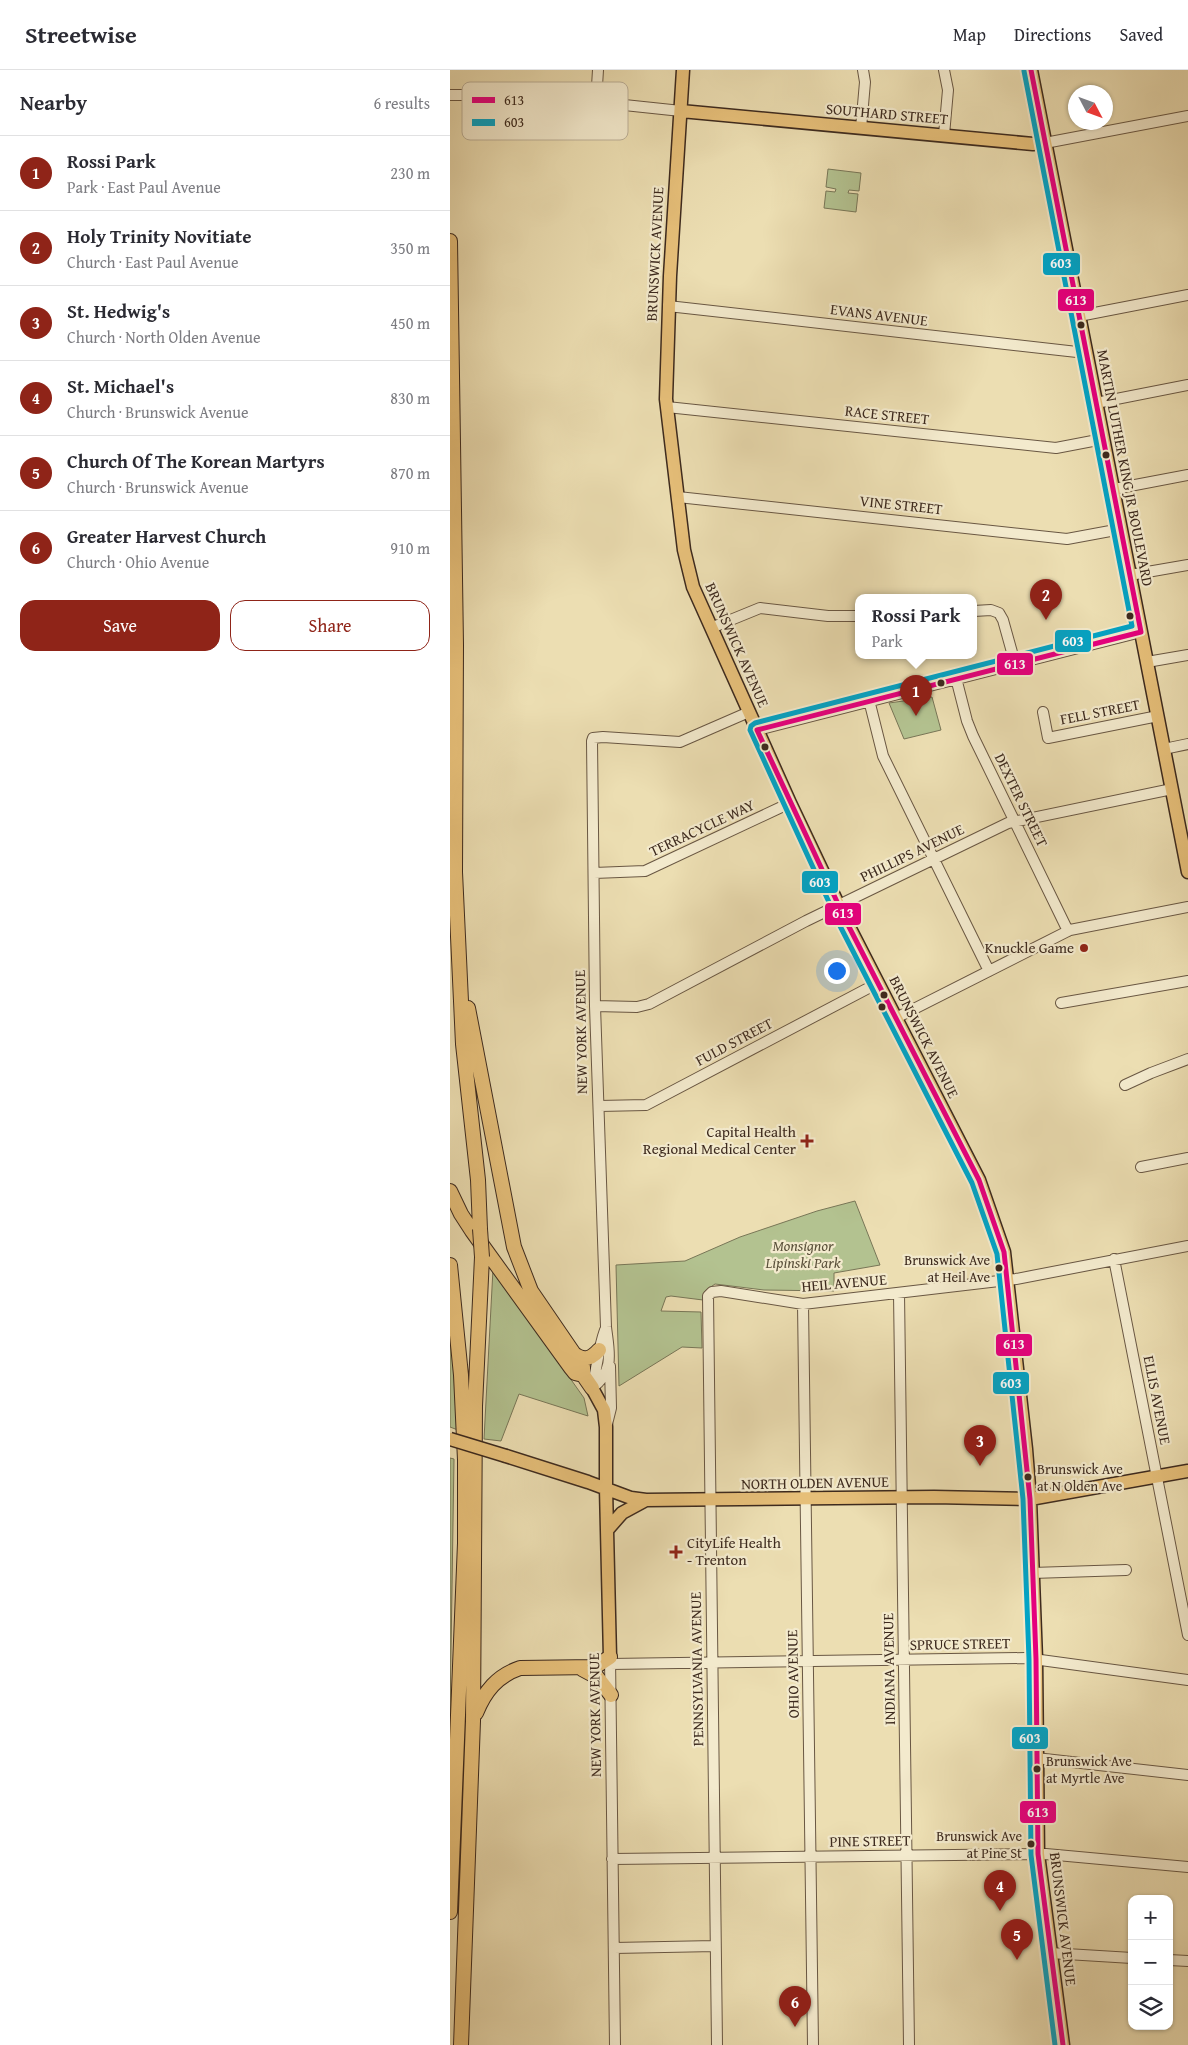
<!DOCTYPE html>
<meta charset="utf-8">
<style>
:root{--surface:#fff;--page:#f2f2f3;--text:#2b2b33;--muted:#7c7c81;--line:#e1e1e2;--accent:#8f2418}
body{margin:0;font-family:"Gentium Book Plus",serif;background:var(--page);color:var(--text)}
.controls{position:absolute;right:15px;bottom:15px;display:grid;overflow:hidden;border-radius:10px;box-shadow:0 1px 4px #0004}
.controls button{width:45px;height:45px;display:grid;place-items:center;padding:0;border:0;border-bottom:1px solid var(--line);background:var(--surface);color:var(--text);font:25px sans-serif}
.compass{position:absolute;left:618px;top:15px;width:45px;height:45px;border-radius:50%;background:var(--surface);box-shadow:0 1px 4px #0004;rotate:131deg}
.you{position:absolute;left:386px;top:900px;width:18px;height:18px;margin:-12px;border:4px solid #fff;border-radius:50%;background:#1a73e8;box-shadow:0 0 0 8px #1a73e833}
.badge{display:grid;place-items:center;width:32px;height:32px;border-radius:50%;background:var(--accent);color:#fff;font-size:16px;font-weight:700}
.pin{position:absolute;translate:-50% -41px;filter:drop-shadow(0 1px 2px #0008)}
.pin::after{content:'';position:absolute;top:26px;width:18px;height:15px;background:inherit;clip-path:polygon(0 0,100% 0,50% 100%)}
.popup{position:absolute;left:405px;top:524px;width:122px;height:65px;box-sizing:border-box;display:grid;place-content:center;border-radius:10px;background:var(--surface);filter:drop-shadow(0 1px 4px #0005);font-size:16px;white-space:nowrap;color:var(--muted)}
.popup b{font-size:19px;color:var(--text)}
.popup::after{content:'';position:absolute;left:50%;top:100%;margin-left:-10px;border:10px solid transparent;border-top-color:var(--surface)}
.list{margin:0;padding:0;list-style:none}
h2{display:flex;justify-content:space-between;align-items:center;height:65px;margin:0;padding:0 20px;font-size:21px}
h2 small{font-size:16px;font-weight:400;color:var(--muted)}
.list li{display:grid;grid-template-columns:32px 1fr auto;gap:15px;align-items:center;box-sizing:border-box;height:75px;padding:0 20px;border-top:1px solid var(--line)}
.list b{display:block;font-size:19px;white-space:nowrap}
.list p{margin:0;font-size:16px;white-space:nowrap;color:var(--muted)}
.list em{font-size:16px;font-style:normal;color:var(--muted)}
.actions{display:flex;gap:10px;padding:15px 20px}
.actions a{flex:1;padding:11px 0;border:1px solid var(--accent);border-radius:15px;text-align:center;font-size:18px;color:var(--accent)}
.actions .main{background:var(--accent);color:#fff}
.icon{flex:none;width:28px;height:28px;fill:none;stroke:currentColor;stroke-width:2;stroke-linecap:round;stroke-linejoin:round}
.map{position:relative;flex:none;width:738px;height:1975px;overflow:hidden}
header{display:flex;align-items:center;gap:30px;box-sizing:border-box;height:70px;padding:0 25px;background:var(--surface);border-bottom:1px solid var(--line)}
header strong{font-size:24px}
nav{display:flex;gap:28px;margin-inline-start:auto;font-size:18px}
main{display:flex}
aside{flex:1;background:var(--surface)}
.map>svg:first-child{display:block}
.green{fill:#b3c290;stroke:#787657}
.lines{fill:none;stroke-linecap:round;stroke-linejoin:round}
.minor-casing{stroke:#695743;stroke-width:12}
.major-casing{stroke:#3d2a1e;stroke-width:15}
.highway-casing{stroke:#3d2a1e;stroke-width:16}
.minor{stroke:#f3eacd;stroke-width:10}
.major{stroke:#e6bf79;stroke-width:12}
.highway{stroke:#e6bf79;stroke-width:14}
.major-bridge-casing{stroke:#3d2a1e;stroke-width:15;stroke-linecap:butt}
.highway-bridge-casing{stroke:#3d2a1e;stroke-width:16;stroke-linecap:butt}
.major-bridge{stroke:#e6bf79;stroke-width:12}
.highway-bridge{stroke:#e6bf79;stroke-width:14}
.bus-1-casing{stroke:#f3eacd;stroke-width:9}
.bus-2-casing{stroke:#f3eacd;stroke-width:9}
.bus-1{stroke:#e5007d;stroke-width:5}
.bus-2{stroke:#03a3c5;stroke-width:5}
.bus-dot{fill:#3d2a1e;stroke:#f3eacd;stroke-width:2}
.poi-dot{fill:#8f2418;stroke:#f3eacd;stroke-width:2}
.labels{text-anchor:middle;stroke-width:4.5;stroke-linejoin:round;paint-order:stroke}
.bus-label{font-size:14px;fill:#3d2a1e;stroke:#f3eacd;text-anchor:end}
.street-label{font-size:15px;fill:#3d2a1e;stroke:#f3eacd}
.poi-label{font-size:15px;fill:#3d2a1e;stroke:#f3eacd;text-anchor:end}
.park-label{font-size:15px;font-style:italic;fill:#5a503a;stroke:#f3eacd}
.key{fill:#f3eacd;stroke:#bcb098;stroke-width:1}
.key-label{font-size:14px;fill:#3d2a1e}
.line-badge{stroke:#f3eacd;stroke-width:2}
.badge-label{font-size:14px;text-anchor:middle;font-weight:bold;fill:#fff}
</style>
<header>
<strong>Streetwise</strong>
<nav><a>Map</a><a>Directions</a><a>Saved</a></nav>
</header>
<main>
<aside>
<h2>Nearby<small>6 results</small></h2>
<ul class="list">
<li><span class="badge">1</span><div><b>Rossi Park</b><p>Park · East Paul Avenue</p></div><em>230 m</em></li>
<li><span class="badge">2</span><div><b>Holy Trinity Novitiate</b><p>Church · East Paul Avenue</p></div><em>350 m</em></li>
<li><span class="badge">3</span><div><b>St. Hedwig's</b><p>Church · North Olden Avenue</p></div><em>450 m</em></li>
<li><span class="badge">4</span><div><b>St. Michael's</b><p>Church · Brunswick Avenue</p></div><em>830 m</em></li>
<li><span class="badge">5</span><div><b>Church Of The Korean Martyrs</b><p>Church · Brunswick Avenue</p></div><em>870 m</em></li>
<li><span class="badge">6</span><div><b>Greater Harvest Church</b><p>Church · Ohio Avenue</p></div><em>910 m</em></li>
</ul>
<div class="actions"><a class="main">Save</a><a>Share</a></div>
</aside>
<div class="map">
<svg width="738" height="1975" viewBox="0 0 738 1975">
<rect width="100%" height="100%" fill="#ecdeb2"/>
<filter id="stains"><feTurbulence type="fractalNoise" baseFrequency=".004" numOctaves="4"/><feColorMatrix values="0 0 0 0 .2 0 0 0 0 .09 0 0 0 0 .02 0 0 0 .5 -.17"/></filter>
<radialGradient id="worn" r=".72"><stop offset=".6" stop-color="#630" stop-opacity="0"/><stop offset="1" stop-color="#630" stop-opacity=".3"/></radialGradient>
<path class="green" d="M378,99L411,103L409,121L399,120L398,123L408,124L406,142L374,138L376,121L385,122L386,119L376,117Z
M482,627L491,660L454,669L439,633Z
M405,1131L430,1195L384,1203V1221L314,1220L265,1214L255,1221L253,1230L221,1226L216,1227L211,1241L251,1242L252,1278L232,1277L169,1316L166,1195L235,1191L290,1167L367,1141Z
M43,1199L134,1328L138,1346L69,1324L51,1371L34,1369Z
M0,1268L6,1315L8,1360L0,1357Z
M0,1388L4,1389L0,1645Z"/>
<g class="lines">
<g class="minor-casing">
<path id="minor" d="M0,25H25L146,32L231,41
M146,32L148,0
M411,58L415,12L413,0
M494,65L498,20L494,0
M595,73L738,46
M218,236L636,283
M629,246L738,225
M646,333L738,315
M217,337L606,378L653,369
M664,419L738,405
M228,427L617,469L671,459
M680,505L738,495
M524,541L541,540L549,543L553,550L565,593
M261,558L310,538L378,546H408
M697,592L738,585
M506,608L517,651L523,666L618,861
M419,630L433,686L539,901
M593,642L598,668L708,646
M307,660L691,562
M714,679L738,674
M144,803L195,801L340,733
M611,933L738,911
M145,936L187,937L199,934L356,851L558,753L722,719
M446,948L620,860L738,837
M675,1015L701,1003L738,989
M149,1036L196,1035L428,913
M691,1097L738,1088
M664,1189L738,1565
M449,1223L459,1975
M353,1234L363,1975
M142,1318C165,1301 159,1282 156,1257L145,936L142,671L143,668L153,667L230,672L299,642
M142,1318C147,1298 148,1279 155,1260
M157,1354L161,1338L160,1296
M582,1503L676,1500
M160,1588L165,1975
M160,1594L576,1588L738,1610
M586,1688L738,1705
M162,1789L596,1784L738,1797
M164,1878L265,1876
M600,1883L682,1888
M719,1890L738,1891
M267,1975L258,1226L262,1222L271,1221L353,1234L566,1209L738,1176"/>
</g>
<g class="major-casing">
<path id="major" d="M233,0L220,206L216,329L234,480L243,517L340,733L396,851L529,1110L554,1182L576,1379L580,1429L586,1589L588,1784L613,1975
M581,0L738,802
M231,41L583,74L595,73
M142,1318L154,1340L156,1357V1418L160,1587
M56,1386L138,1412L181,1428L196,1430L484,1427L580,1429L738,1401
M158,1459L172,1443L196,1430"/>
</g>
<g class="highway-casing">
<path id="highway" d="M0,171L6,575L5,802L13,974L28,1110L30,1159
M18,938L64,1177L81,1221L133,1297V1305L142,1318
M0,1121L11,1144L22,1161L121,1298L125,1303L133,1305
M0,1195L11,1305L15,1390V1473L0,1842
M123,1283C133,1291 140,1290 149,1280
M132,1599L147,1607L161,1625
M26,1643C35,1621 47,1606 70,1598L145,1597L160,1587
M11,1975L23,1651L25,1336L32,1187"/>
</g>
<use href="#minor" class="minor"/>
<use href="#major" class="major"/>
<use href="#highway" class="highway"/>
<g class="major-bridge-casing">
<path id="major-bridge" d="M0,1369L56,1386"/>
</g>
<g class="highway-bridge-casing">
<path id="highway-bridge" d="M30,1159L32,1187"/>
</g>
<use href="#major-bridge" class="major-bridge"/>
<use href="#highway-bridge" class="highway-bridge"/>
<g class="bus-1-casing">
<path id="bus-1" d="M581,0L691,562L307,660L396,851L529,1110L554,1182L580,1429L586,1589L588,1784L613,1975"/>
</g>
<g class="bus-2-casing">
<path id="bus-2" d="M574,1L682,556L305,653L301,656L300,660L389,854L522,1113L547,1184L573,1429L579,1589L581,1785L605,1975"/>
</g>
<use href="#bus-1" class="bus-1"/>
<use href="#bus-2" class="bus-2"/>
</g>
<g class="bus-dot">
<circle cx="631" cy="255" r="4.5"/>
<circle cx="656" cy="385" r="4.5"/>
<circle cx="680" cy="546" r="4.5"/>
<circle cx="491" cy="613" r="4.5"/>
<circle cx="315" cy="677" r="4.5"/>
<circle cx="434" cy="925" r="4.5"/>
<circle cx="432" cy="937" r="4.5"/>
<circle cx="549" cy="1198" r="4.5"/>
<circle cx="578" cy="1407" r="4.5"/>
<circle cx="587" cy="1699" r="4.5"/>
<circle cx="581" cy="1774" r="4.5"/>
</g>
<g class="poi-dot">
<circle cx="634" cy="878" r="5"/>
<path d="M354.5 1063.5h5v5h5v5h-5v5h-5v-5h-5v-5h5z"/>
<path d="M223.5 1474.5h5v5h5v5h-5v5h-5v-5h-5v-5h5z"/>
</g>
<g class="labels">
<g class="bus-label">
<text x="540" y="1195">Brunswick Ave<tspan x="540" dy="17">at Heil Ave</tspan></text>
<text x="587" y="1404" text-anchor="start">Brunswick Ave<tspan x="587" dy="17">at N Olden Ave</tspan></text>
<text x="596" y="1696" text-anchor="start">Brunswick Ave<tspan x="596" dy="17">at Myrtle Ave</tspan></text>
<text x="572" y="1771">Brunswick Ave<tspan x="572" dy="17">at Pine St</tspan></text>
</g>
<g class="street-label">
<text transform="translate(437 44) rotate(5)" y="5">SOUTHARD STREET</text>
<text transform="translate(205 184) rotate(-87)" y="5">BRUNSWICK AVENUE</text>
<text transform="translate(429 245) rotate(7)" y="5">EVANS AVENUE</text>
<text transform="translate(437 345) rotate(6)" y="5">RACE STREET</text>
<text transform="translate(675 398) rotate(79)" y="5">MARTIN LUTHER KING JR BOULEVARD</text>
<text transform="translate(451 435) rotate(6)" y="5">VINE STREET</text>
<text transform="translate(287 575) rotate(66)" y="5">BRUNSWICK AVENUE</text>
<text transform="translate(650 642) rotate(-11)" y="5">FELL STREET</text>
<text transform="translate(571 730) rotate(64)" y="5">DEXTER STREET</text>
<text transform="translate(252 758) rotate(-25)" y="5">TERRACYCLE WAY</text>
<text transform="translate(462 783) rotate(-26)" y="5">PHILLIPS AVENUE</text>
<text transform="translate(131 962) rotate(-91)" y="5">NEW YORK AVENUE</text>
<text transform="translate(474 967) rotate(63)" y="5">BRUNSWICK AVENUE</text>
<text transform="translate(284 972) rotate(-28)" y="5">FULD STREET</text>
<text transform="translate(394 1213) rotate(-5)" y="5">HEIL AVENUE</text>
<text transform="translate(707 1330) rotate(79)" y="5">ELLIS AVENUE</text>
<text transform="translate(365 1413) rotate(-1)" y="5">NORTH OLDEN AVENUE</text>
<text transform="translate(510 1574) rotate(-1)" y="5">SPRUCE STREET</text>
<text transform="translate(247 1599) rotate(-91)" y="5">PENNSYLVANIA AVENUE</text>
<text transform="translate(439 1599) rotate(-91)" y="5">INDIANA AVENUE</text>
<text transform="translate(343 1604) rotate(-91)" y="5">OHIO AVENUE</text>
<text transform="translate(145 1645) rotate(-91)" y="5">NEW YORK AVENUE</text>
<text transform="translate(420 1771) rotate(-1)" y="5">PINE STREET</text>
<text transform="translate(613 1849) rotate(83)" y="5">BRUNSWICK AVENUE</text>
</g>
<g class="poi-label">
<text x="624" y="883">Knuckle Game</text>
<text x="346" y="1067">Capital Health<tspan x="346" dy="17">Regional Medical Center</tspan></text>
<text x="237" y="1478" text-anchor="start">CityLife Health<tspan x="237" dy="17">- Trenton</tspan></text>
</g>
<g class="park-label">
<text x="353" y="1181">Monsignor<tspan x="353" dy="17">Lipinski Park</tspan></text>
</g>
</g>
<rect x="12" y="12" width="166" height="58" rx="8" class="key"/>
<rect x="22" y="27" width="23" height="6" fill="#e5007d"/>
<rect x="22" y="49" width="23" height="7" fill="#03a3c5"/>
<g class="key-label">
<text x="54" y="35">613</text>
<text x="54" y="57">603</text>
</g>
<g class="line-badge">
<rect x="592" y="182" width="39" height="24" rx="5" fill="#03a3c5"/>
<rect x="607" y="218" width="38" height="24" rx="5" fill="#e5007d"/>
<rect x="604" y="559" width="38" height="24" rx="5" fill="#03a3c5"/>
<rect x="546" y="582" width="38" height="24" rx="5" fill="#e5007d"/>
<rect x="351" y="800" width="38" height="24" rx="5" fill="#03a3c5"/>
<rect x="374" y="832" width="38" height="24" rx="5" fill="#e5007d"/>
<rect x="545" y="1263" width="38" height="24" rx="5" fill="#e5007d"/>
<rect x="542" y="1301" width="38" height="24" rx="5" fill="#03a3c5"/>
<rect x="561" y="1656" width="38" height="24" rx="5" fill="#03a3c5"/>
<rect x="569" y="1730" width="38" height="24" rx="5" fill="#e5007d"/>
</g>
<g class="badge-label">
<text x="611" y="198">603</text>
<text x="626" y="235">613</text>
<text x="623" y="576">603</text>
<text x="565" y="599">613</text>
<text x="370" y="817">603</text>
<text x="393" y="848">613</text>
<text x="564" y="1279">613</text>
<text x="561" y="1318">603</text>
<text x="580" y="1673">603</text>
<text x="588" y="1747">613</text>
</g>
<rect width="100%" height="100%" filter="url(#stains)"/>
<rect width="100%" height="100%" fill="url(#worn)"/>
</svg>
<div class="controls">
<button>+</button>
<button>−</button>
<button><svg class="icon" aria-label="layers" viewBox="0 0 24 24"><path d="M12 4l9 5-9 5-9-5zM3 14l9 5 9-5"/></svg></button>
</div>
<svg class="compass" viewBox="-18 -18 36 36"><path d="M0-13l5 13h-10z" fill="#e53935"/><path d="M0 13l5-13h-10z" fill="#7c7c81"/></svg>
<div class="you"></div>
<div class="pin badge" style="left:466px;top:646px">1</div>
<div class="popup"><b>Rossi Park</b>Park</div>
<div class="pin badge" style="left:596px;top:550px">2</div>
<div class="pin badge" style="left:530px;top:1396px">3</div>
<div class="pin badge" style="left:550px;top:1841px">4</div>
<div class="pin badge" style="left:567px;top:1890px">5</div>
<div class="pin badge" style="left:345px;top:1957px">6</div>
</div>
</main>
